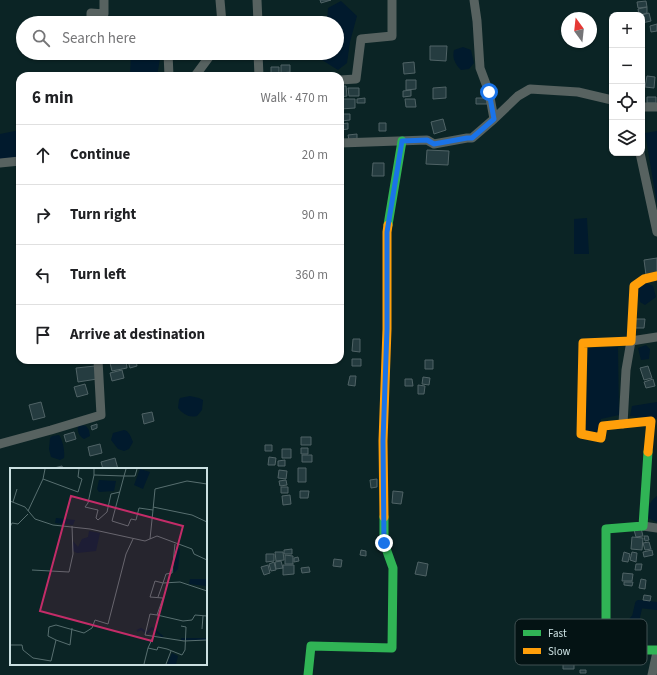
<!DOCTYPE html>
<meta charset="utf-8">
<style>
:root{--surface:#fff;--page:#f6f6f6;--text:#202124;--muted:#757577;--line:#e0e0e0}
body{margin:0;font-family:"Source Sans 3",sans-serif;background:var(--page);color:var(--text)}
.controls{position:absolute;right:12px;top:12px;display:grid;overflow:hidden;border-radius:8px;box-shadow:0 1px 3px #0004}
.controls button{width:36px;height:36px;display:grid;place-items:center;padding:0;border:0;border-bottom:1px solid var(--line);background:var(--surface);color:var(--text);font:20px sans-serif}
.compass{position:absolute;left:561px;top:12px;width:36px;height:36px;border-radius:50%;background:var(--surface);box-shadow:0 1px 3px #0004;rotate:345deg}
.stop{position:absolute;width:12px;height:12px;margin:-9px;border:3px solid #1a73e8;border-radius:50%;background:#fff}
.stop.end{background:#1a73e8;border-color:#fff;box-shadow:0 1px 4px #0008}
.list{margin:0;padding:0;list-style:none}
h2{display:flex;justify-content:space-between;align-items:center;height:52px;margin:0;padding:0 16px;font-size:17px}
h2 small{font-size:13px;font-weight:400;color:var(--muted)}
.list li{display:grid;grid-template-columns:26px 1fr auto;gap:12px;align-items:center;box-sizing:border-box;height:60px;padding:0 16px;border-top:1px solid var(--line)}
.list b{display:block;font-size:15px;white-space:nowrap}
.list em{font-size:13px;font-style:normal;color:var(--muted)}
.icon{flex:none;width:22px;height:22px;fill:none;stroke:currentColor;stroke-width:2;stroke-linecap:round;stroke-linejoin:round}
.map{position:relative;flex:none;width:657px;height:675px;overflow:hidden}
.search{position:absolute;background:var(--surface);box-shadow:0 1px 3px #0004;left:16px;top:16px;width:328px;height:44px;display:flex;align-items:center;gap:10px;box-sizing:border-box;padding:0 14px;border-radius:22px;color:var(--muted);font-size:15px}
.panel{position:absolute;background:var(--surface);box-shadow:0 1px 3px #0004;left:16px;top:72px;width:328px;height:292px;border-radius:12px}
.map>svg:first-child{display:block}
.water{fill:#011a2d}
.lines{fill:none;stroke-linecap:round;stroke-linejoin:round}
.canal{stroke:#011a2d;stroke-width:8}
.building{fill:#253c40;stroke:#506366}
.street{stroke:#576260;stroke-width:9}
.fast{stroke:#30b455;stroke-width:9}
.slow{stroke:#ff9f0a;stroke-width:9}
.route{stroke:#1a73e8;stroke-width:5}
.inset-river{fill:none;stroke:#011a2d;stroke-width:2}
.inset-road{fill:none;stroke:#586f70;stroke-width:1}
.view{fill:#c32c68;fill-opacity:0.15;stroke:#c32c68;stroke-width:2}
.inset-edge{fill:none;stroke:#cbe0e1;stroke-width:2}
.key{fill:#041314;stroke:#405052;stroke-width:1}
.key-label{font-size:11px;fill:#cbe0e1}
</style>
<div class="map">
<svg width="657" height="675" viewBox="0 0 657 675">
<rect width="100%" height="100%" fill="#0b2425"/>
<path class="water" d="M341,1L357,16L350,42L347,63L338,70L314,55L313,53H337V23H327L328,8Z
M463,47L471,50L474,63L469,69L461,70C455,64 452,58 454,50Z
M131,53H161L157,76H130Z
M20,130V159L0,161V134Z
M657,131V204L645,133Z
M587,218L589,254H574V219Z
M646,283L653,286L656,297L645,305L640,302L638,288Z
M646,345L650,349L649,359L641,360L638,348Z
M618,347L619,415L601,419L597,432L586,431L588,348Z
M190,396L199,398L203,400L202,410L197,416C189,418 183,414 178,408L179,400L180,398Z
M657,402V419L630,416L632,406Z
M81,425L86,426L89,430L90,436L84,439C79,436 77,432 78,426Z
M124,430C129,431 131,437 133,442L129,449L124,451L118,449L111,440L113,433Z
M59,435C63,441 65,451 64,458L60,460L51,457L49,449L50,438L52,436Z
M657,496V522L650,519L647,516C648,507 650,501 657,496Z"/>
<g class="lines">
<path class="canal" d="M557,641V628L580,623L586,625L595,634L618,638L636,617L639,604L657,606"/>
</g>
<path class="building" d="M320,0H331L321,3Z
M646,1L647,7L638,8L637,2Z
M647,7V13L639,15L638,9Z
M649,13L651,21L642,23V15Z
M657,24V31L651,32L650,26Z
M430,46H447L446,61L430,60Z
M414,62L415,73L404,74L403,63Z
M281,65H290V72L281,73Z
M271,67H279V73H271Z
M647,76L655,77L654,88L645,87Z
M406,80H416V89L406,90Z
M340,86H346L347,96L340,97Z
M446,87V98L433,99V88Z
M348,88H359V96H349Z
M411,90V96L403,97V91Z
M647,97H656V103H647Z
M365,98V103H357V99Z
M476,98H487V104H476Z
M340,99H355V108L340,109Z
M405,99H415L416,107H406Z
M341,114H350V120L341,121Z
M443,119L446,130L434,134L431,122Z
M348,123V129L341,130V124Z
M379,123H386V131H379Z
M357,134V139L349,140L348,135Z
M427,150L449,151L448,165L426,164Z
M373,163H384V176H372Z
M657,258V273L646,275L644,260Z
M634,319H645L644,328H634Z
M353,339H360V352L352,351Z
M352,359H361V366H352Z
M126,360L127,368L112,371L110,363Z
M132,360H136L137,366L130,368L128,361Z
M425,360H433V369H425Z
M95,366L97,379L78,382L76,368Z
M648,366L652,378L644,380L640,368Z
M122,370L124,378L112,381L110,373Z
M350,376H356L355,386L348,385Z
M423,377L430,378L429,385L422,384Z
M405,379H412L413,386H405Z
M653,379L655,386L646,388L644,382Z
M85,384L88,394L77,397L74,387Z
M418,385L425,386L424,394H418Z
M41,402L45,417L33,420L29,405Z
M152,412L154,421L144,424L142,414Z
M97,424V428L92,430L91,426Z
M74,432L76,439L66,442L64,435Z
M301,437H311V445H301Z
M100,444L102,453L90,456L88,447Z
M265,445H272V451H265Z
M301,448H308V454H301Z
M282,449H291V458H282Z
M302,455H312V462H302Z
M269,457L276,458L275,465H268Z
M115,458L118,469H103L101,462Z
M285,460V466H278V461Z
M62,466L63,469H54V468Z
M298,468H306V482H298Z
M279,470L287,471L286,479L278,478Z
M377,479V487L371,488L370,480Z
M286,480L287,485L280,486L279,481Z
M281,487H288V493H281Z
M300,491H309L308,498H300Z
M393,491L403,492L401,504L392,503Z
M290,495L291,504L283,505L282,496Z
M641,528L643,536L636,537L634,530Z
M644,536H648L649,540L645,541Z
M632,537L643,538L642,550L631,549Z
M649,542L651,549L645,550L643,543Z
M292,549V554H284V550Z
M361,550L366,551V556L360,555Z
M652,550L653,555L644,557L643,552Z
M275,552H283L284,560L276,561Z
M624,552L630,554L628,562L622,561Z
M632,552L637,553L636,562L630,560Z
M266,554H274V561L266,562Z
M285,555L293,556V564H285Z
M298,557L299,561L294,562V558Z
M334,559L342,560L341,567L333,566Z
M281,561L283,568L276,569L275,562Z
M274,562L276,570L271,571L269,564Z
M418,562L428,564L426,576L415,574Z
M636,564H642L641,570H635Z
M268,565L270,573L264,575L261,567Z
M283,565H294V574L283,575Z
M309,567L310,572L302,573L301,568Z
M623,573L633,574L632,581H622Z
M641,579L646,580L645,589L639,588Z
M624,582H633L632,586L624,585Z
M644,595L651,596L650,601L643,600Z
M563,661H574V669H563Z
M580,670H586V673H580Z"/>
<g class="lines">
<path class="street" d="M220,0L222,23
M257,0L258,23
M474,0L477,21L480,68L489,92L494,119
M91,23V13L104,14V0
M168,53L169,76
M258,53L259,76
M195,76L212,53
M340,80L356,79L361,39L392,36V0
M642,107H657
M340,143L427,140L434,144L467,138H472L494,119L518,96L530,89L578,92L612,100
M640,153L657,232
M0,163L20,161
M623,424L626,370L631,341L657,337
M0,444L51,430L101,415L98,360
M643,526L657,528
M652,675L657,652"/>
<path class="fast" d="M388,225L402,141
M648,452L643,526L606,529V650H657
M308,675L311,646L392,648L393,568L384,543V517"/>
<path class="slow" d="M648,452L651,421L603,426L601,438L581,434L583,343L631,341L634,286L644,279L657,276
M384,517L383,441L387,329V232L388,225"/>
</g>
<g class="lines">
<path class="route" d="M384,543L383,441L387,329V232L402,141L427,140L434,144L467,138H472L494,119L489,92"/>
</g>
<g transform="translate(10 468)">
<rect width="197" height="197" fill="#0b2425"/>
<path d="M130,1L140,4L133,21L124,17ZM89,12L106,13L104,23L89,24L87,21ZM46,50L65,52L63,57L45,55ZM79,63L90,65L86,83L67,85L63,83V73L68,79L72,71L78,69ZM165,80L170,81L168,101L164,105ZM180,111H197V118L179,116ZM162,185L168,188L166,196H157Z" fill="#011a2d"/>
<path class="inset-river" d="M127,163L131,161L137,165L142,160L153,169M171,171H197"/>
<path class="inset-road" d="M35,1L33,11L68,24L72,11L68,9L69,1M84,1V7L114,8L116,1M127,1L125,8H114L102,53L118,58L121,51L126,52L129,40L143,42L145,21L177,13L197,16M84,7L78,35L75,39L88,42L86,50L88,52L97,44L101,26L110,24M0,33L15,39L25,51L43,57L80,61L135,73L147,68L182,81L184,86L197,92M3,34L7,21M143,39L182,47L197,54M18,43L33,11M0,59L2,55L8,56L18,46M140,71L143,42M165,76L162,105L156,106L153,115L145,113L140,129L153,130L147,147L140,146L135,167L174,173L197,172M22,102L59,104L63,86L62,58M148,129L153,115L170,114L197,123M147,147L173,153L182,152L185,147L197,148M192,161L193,148M143,169L138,180L147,182L148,179L157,181L172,187L175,182L176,159L171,158M46,172L60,177L62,160M0,177H12L13,182L23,190L41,193L46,172L38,168L39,159L46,157L74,165L82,160L85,152L98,156L116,86L123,71M134,196L138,180M156,196L161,183"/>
<path class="view" d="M61,28L173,58L142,173L30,143Z"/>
<rect width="197" height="197" class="inset-edge"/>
</g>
<rect x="515" y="619" width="132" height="46" rx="6" class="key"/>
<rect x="523" y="630" width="18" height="6" fill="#30b455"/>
<rect x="523" y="648" width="18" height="6" fill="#ff9f0a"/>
<g class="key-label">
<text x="548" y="637">Fast</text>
<text x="548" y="655">Slow</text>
</g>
</svg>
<div class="controls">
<button>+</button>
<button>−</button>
<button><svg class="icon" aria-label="locate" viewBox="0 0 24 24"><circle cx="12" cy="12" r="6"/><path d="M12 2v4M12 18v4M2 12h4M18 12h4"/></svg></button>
<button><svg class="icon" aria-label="layers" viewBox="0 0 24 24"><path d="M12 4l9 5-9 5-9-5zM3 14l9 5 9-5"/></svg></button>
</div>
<svg class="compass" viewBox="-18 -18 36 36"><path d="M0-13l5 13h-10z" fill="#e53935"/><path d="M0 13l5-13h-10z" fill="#757577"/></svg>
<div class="stop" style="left:489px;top:92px"></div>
<div class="stop end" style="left:384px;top:543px"></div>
<div class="search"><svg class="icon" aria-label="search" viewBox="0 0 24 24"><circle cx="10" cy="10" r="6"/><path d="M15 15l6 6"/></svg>Search here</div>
<section class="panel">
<h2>6 min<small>Walk · 470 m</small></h2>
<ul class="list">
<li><svg class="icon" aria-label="ahead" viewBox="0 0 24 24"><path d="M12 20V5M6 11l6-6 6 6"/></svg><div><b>Continue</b></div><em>20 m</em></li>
<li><svg class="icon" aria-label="right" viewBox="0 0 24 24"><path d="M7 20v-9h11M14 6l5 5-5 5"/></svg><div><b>Turn right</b></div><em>90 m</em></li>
<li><svg class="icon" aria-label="left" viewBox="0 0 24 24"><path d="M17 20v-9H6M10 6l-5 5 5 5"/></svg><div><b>Turn left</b></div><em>360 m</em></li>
<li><svg class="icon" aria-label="arrive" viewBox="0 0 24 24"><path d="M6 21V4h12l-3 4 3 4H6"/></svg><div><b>Arrive at destination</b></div></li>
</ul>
</section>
</div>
